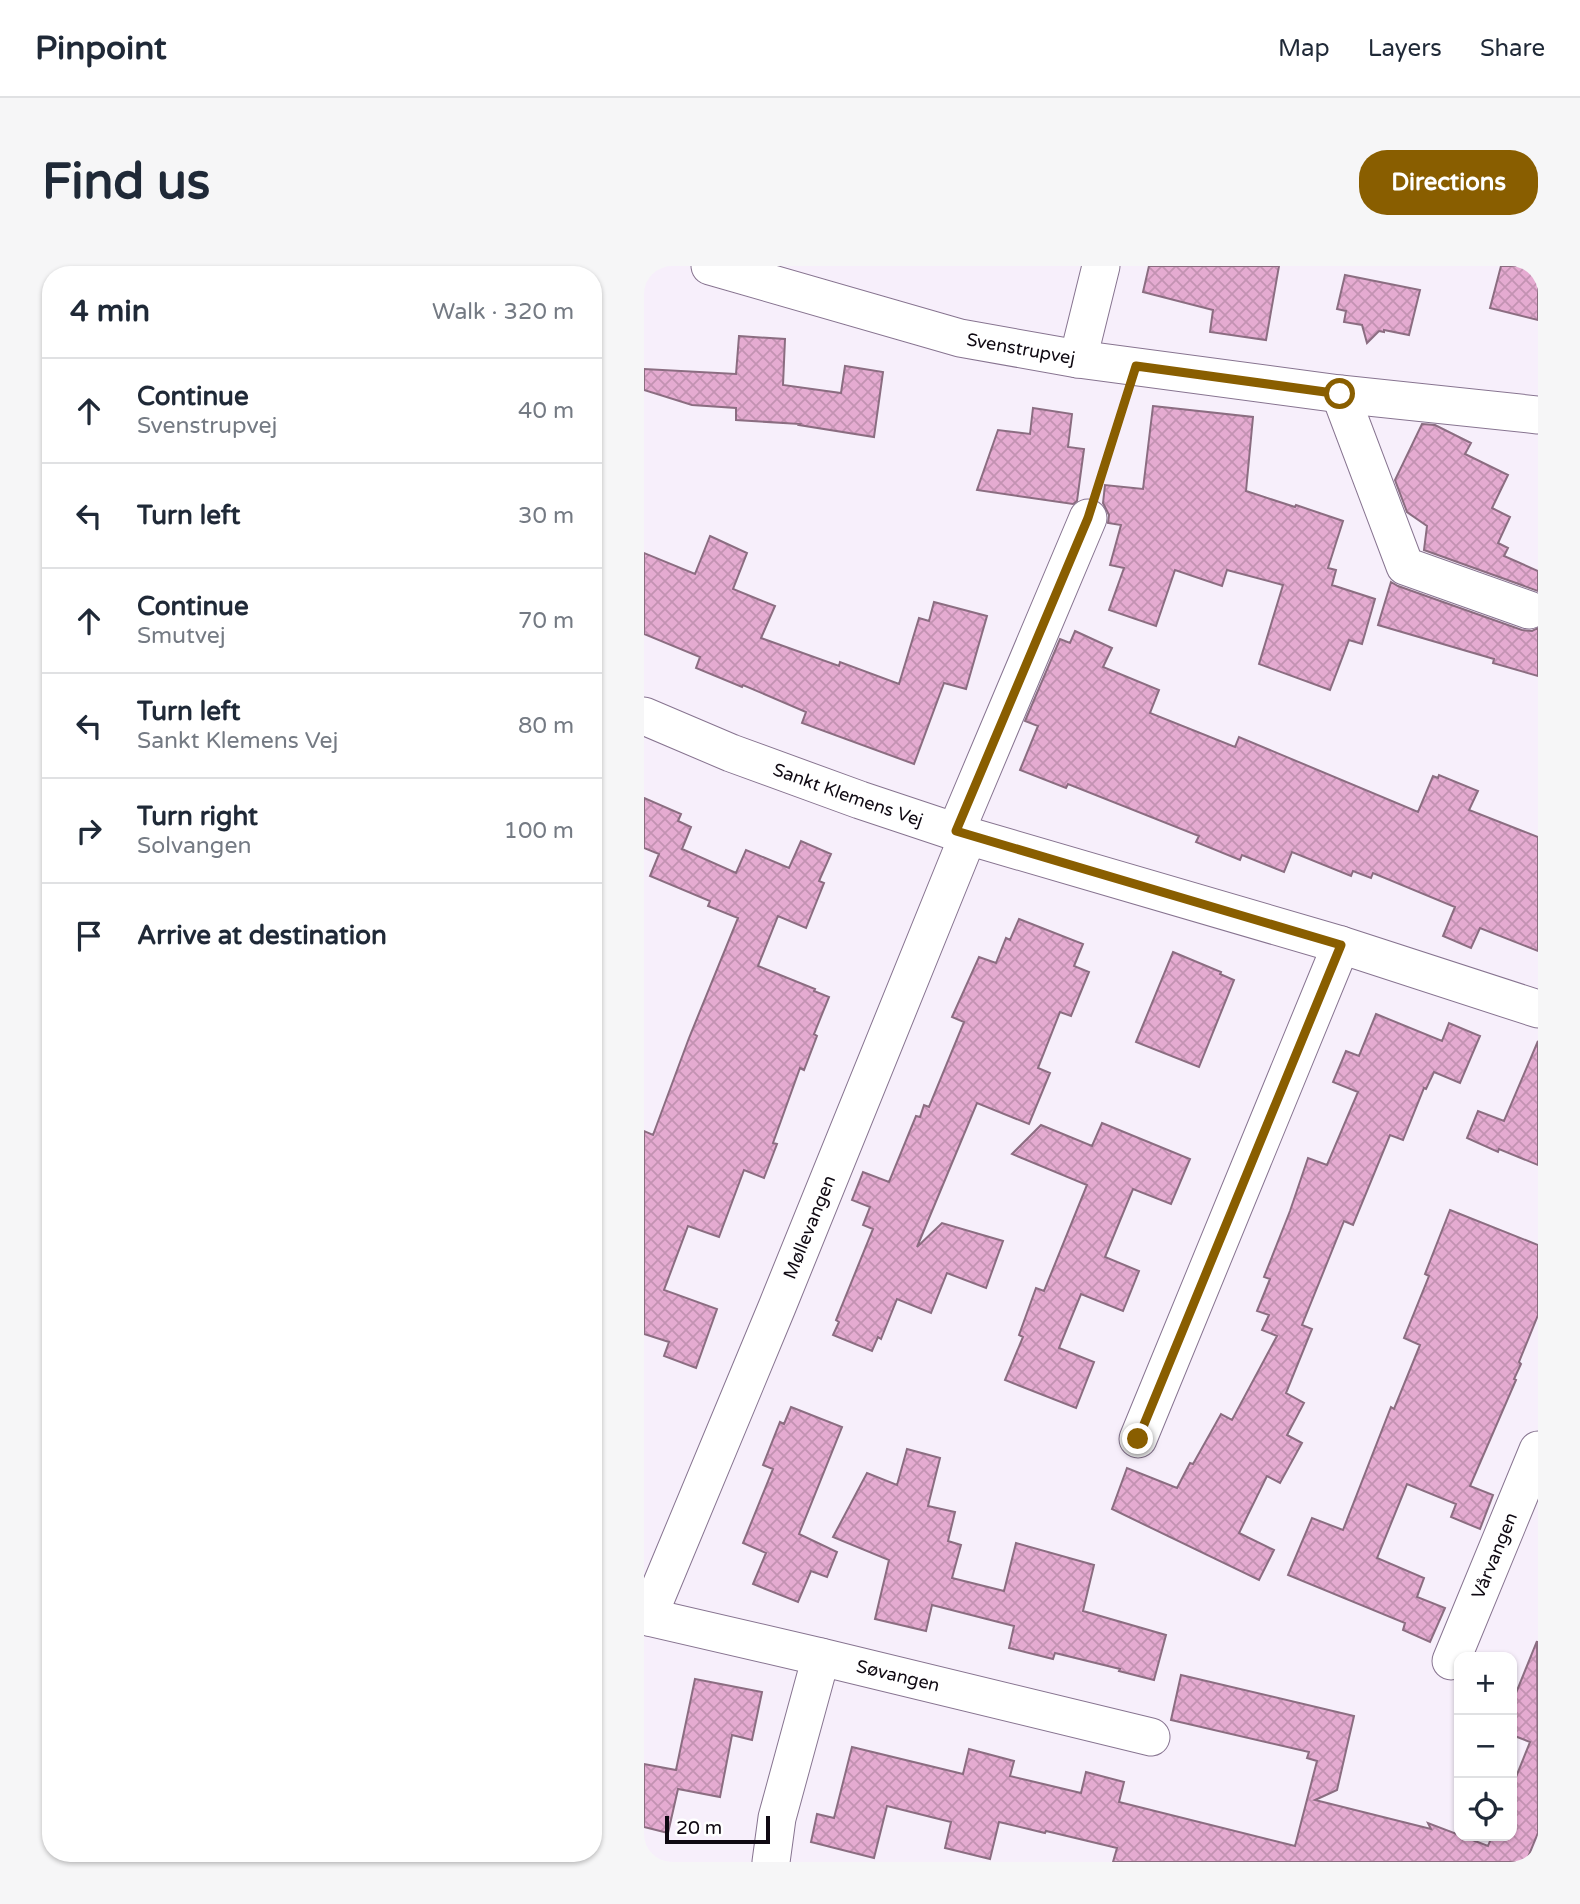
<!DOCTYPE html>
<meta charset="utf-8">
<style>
:root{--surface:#fff;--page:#f6f6f7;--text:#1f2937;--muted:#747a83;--line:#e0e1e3;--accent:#895e00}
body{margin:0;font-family:"Varela Round",sans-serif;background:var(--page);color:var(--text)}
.controls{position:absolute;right:21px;bottom:21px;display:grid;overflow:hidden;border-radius:14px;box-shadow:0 2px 5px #0004}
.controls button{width:63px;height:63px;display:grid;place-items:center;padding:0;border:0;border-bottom:2px solid var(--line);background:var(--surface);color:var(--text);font:35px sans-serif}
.scale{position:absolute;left:21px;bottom:18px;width:105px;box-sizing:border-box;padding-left:7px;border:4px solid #0f0912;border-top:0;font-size:19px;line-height:24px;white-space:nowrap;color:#0f0912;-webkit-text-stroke:5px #fff;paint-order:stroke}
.stop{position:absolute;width:21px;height:21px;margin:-16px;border:5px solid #895e00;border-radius:50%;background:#fff}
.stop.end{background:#895e00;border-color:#fff;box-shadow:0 2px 7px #0008}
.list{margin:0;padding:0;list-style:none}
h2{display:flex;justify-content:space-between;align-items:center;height:91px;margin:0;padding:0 28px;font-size:30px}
h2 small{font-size:23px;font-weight:400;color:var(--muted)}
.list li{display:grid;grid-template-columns:46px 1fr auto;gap:21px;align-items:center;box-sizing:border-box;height:105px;padding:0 28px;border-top:2px solid var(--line)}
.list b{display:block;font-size:26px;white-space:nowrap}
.list p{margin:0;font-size:23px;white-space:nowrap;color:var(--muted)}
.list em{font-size:23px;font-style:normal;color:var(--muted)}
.icon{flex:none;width:38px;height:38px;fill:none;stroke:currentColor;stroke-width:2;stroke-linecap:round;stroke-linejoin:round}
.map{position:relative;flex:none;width:894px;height:1596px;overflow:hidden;border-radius:28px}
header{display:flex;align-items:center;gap:42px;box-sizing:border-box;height:98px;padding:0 35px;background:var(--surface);border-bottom:2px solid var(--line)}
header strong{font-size:33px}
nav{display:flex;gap:38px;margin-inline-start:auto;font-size:24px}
.intro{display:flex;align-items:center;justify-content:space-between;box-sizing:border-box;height:168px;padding:0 42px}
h1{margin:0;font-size:49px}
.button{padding:18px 32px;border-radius:28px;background:var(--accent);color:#fff;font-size:24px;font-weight:700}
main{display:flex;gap:42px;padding:0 42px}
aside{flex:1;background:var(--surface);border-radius:28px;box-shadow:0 2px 5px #0004}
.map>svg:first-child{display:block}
.building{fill:url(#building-cross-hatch);stroke:#8b6d81;stroke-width:2}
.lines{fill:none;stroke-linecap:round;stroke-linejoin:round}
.minor-casing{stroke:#877490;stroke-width:39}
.path{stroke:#7c757f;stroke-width:4.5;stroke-dasharray:5 5;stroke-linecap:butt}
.minor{stroke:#fff;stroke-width:37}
.route{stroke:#895e00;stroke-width:9}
.labels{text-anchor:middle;stroke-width:5;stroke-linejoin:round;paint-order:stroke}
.street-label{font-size:18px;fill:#0f0912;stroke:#fff}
</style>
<header>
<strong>Pinpoint</strong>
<nav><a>Map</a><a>Layers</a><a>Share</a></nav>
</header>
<div class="intro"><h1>Find us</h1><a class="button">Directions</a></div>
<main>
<aside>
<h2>4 min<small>Walk · 320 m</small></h2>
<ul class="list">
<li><svg class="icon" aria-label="ahead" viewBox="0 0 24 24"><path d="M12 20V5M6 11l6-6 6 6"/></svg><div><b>Continue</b><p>Svenstrupvej</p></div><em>40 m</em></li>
<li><svg class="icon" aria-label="left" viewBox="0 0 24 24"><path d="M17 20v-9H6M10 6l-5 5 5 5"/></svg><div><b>Turn left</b></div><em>30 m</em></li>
<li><svg class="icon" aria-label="ahead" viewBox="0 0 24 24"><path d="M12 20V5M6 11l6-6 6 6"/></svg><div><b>Continue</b><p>Smutvej</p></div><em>70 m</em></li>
<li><svg class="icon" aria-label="left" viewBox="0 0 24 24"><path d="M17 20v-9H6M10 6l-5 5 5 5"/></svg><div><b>Turn left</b><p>Sankt Klemens Vej</p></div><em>80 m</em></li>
<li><svg class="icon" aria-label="right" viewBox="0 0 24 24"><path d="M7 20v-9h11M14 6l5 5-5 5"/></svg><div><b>Turn right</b><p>Solvangen</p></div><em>100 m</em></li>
<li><svg class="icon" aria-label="arrive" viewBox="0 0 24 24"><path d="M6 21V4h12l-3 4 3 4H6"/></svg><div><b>Arrive at destination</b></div></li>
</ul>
</aside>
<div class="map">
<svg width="894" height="1596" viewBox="0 0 894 1596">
<defs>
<pattern id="building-cross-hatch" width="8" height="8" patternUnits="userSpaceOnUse" patternTransform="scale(1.75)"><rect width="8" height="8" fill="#e5abd1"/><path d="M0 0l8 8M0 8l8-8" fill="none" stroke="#c392b2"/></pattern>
</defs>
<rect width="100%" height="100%" fill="#f7effb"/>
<path class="building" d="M505,0H635L622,74L566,66L569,44L499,26Z
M857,0H894V54L846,42Z
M701,9L776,24L765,69L740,64V66L735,65L723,77L718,59L700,56L702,45L693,43Z
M95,70L141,73L139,119L197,127L201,100L239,106L230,171L155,159L156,158L92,154V142L48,139L0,124V103L92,108Z
M509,140L609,151L602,225L651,241L652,239L699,255L684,302L692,304L688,319L731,333L718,378L705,374L686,424L615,398L639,319L583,304L578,320L531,304L512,360L465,344L480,302L466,299L477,259L464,257L465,249L459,237L461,219L499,223Z
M389,142L428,148L424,181L440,183L433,235L429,238L333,224L354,164L386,168Z
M778,158L791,159L827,177L821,188L864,209L848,242L866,251L854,277L864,282L860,290L894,305V325L780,284L783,260L763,246L751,214Z
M66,270L103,287L89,323L131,340L117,372L195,400L196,396L255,418L275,352L285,355L290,336L343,350L322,423L300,417L270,498L158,457L162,446L99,419L98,421L52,402L56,391L0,368V287L51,308Z
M747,316L754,320L878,364L888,365L894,362V410L849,397L850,393L734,359Z
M431,365L468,382L459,401L515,424L506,447L591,481L595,471L774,546L789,510L794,512L795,509L834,525L825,544L894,571V685L836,662L827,682L799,670L811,641L729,607L727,612L709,605L707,610L648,586L640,606L598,589L596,594L552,576L555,570L424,518L422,522L376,504L394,460L381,455L416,373L426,377Z
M0,532L37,548L34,555L47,561L38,583L92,607L102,584L145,602L157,575L187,588L175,615L180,617L162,662L134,650L114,700L171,723L170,725L185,731L170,768L173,770L160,804L156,802L129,877L133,878L120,912L100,904L75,971L44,960L20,1024L73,1043L52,1102L20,1090L25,1076L0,1068V865L9,869L45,772L94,652L64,640L66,635L6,610L15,588L0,582Z
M375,653L439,678L430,700L445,706L427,750L416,746L394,802L406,807L385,858L333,837L273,981L298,957L359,975L342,1022L303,1007L287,1047L253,1033L237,1073L234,1071L228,1085L189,1069L195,1056L192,1054L229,963L219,959L226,941L208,934L219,906L245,916L272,850L276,851L280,839L285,841L320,756L308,751L335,691L352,697L362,672L366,674Z
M529,686L577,706L576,708L590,714L555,801L492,776Z
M732,748L798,775L805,757L836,770L816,817L790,806L782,823L780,822L759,874L746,869L709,959L700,955L658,1059L668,1063L642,1127L660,1137L643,1169L658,1177L636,1217L623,1210L595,1267L630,1284L615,1314L468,1243L483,1202L533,1222L546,1197L549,1198L577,1148L588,1154L633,1070L618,1064L625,1049L613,1045L626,1013L620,1011L646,945L664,892L683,899L714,826L689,816L702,785L715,790Z
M894,775V899L855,883L854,886L823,872L834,845L860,855Z
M458,857L546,893L527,938L489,923L461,991L495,1005L479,1045L437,1028L415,1082L450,1096L432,1142L361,1114L379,1071L375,1069L392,1022L400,1025L443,919L368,888L397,859L448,880Z
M806,944L894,979V1049L875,1096L877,1098L870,1113L872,1114L826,1220L849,1229L836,1263L807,1251L812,1238L763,1218L733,1292L780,1312L773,1331L801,1342L786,1376L759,1364L761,1357L644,1309L668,1252L699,1264L747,1141L750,1143L776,1079L760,1072L785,1010L781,1008Z
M147,1141L198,1161L155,1268L193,1286L183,1311L167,1305L154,1336L109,1318L122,1287L99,1277L129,1203L119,1199L136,1156L140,1158Z
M263,1183L296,1192L284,1240L311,1246L304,1275L317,1279L308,1312L360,1325L372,1277L450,1299L439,1345L522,1369L510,1414L475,1405L476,1403L411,1387L409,1393L365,1382L370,1360L288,1339L282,1365L231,1353L245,1294L189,1271L223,1207L253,1219Z
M893,1375L894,1567L882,1596H469L473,1582L402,1565L401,1567L355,1556L346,1593L301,1582L307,1556L243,1540L230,1592L167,1576L173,1548L190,1552L208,1481L319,1508L325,1483L370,1495L366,1510L437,1527L442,1506L480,1516L475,1536L651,1580L673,1495L663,1492L665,1486L527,1454L537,1409L710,1450L693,1524L671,1534L787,1563L784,1557L844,1580L848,1570H868V1521L886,1476L868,1469V1437Z
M51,1413L118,1426L108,1474L88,1469L76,1531L34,1523L24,1567L0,1561V1498L32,1504Z"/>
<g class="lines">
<g class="minor-casing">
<g id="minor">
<path id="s1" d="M66,0L316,72L434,93L696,128L894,149"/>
<path d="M434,93L457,0"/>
<path d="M696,128L761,300L885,344"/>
<path id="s2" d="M0,450L87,487L216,534L324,570L697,679L894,743"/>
<path d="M312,565L444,252"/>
<path d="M494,1173L697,679"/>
<path id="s3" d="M0,1350L177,1391L507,1471"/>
<path id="s4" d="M4,1351L133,1041L324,570"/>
<path id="s5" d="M807,1395L894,1184"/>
<path d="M127,1596L133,1552L177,1391"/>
</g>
</g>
<path class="path" d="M454,218L480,136"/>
<use href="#minor" class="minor"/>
</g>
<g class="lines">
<path class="route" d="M494,1173L697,679L312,565L444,252L492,100L696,128"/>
</g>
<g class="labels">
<g class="street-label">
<text dy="6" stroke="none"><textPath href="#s1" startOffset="322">Svenstrupvej</textPath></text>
<text dy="6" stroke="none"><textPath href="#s2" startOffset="219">Sankt Klemens Vej</textPath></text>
<text dy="6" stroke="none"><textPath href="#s4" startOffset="422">Møllevangen</textPath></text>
<text dy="6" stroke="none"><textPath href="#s5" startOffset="114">Vårvangen</textPath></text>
<text dy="6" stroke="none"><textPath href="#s3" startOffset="261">Søvangen</textPath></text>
</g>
</g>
</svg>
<div class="controls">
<button>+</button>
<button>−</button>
<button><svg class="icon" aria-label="locate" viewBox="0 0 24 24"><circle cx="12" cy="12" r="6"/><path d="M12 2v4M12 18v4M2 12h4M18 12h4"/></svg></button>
</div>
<div class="scale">20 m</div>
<div class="stop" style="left:696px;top:128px"></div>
<div class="stop end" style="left:494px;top:1173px"></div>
</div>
</main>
